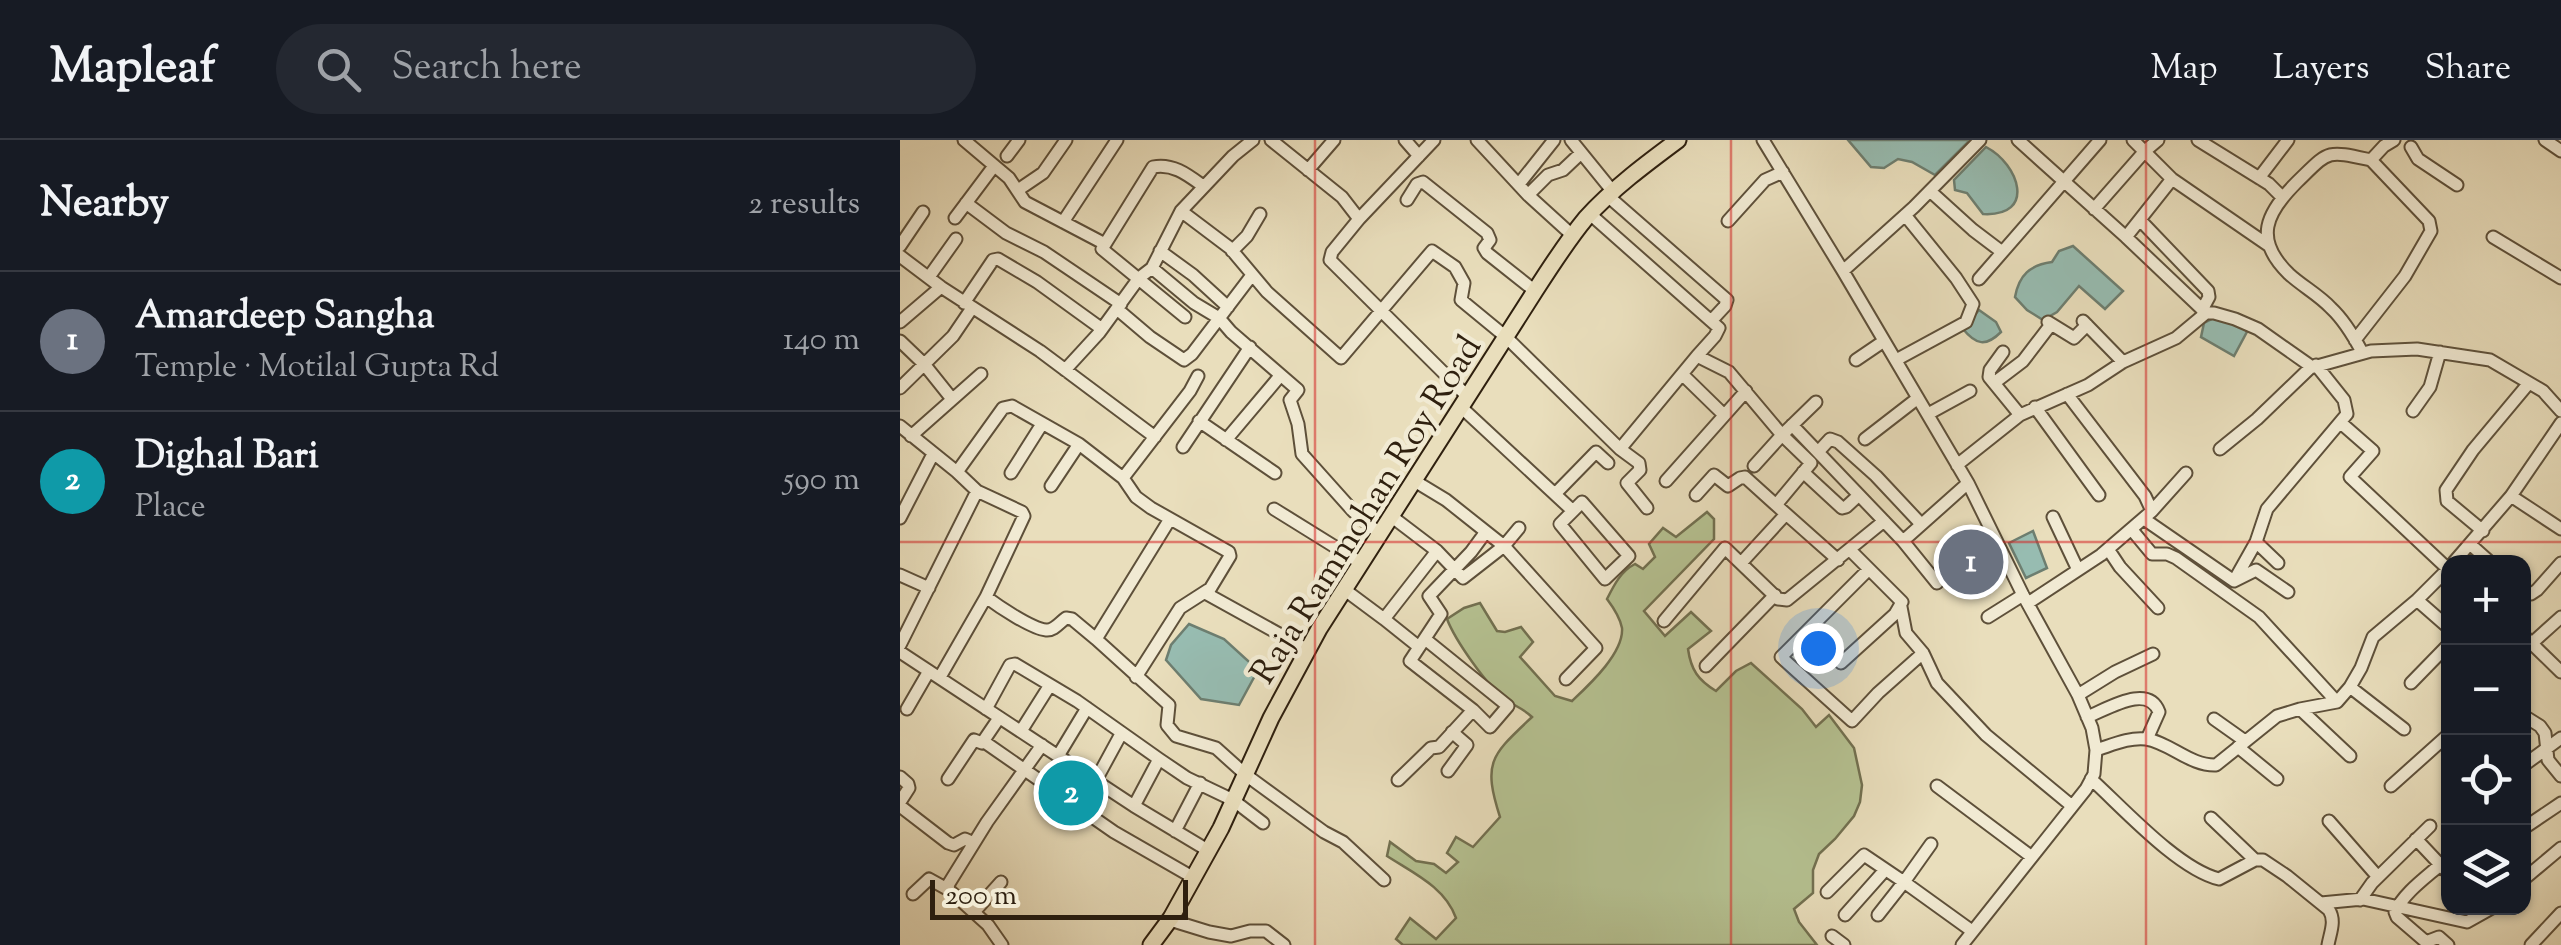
<!DOCTYPE html>
<meta charset="utf-8">
<style>
:root{--surface:#171b24;--page:#242831;--text:#f1f3f6;--muted:#9ea1a6;--line:#363941;--accent:#0b8043}
body{margin:0;font-family:"Sorts Mill Goudy",serif;background:var(--page);color:var(--text)}
.controls{position:absolute;right:30px;bottom:30px;display:grid;overflow:hidden;border-radius:20px;box-shadow:0 2px 8px #0004}
.controls button{width:90px;height:90px;display:grid;place-items:center;padding:0;border:0;border-bottom:2px solid var(--line);background:var(--surface);color:var(--text);font:50px sans-serif}
.scale{position:absolute;left:30px;bottom:25px;width:258px;box-sizing:border-box;padding-left:10px;border:5px solid #2f200f;border-top:0;font-size:28px;line-height:35px;white-space:nowrap;color:#2f200f;-webkit-text-stroke:8px #f1ead3;paint-order:stroke}
.you{position:absolute;left:918px;top:508px;width:35px;height:35px;margin:-25px;border:8px solid #fff;border-radius:50%;background:#1a73e8;box-shadow:0 0 0 15px #1a73e833}
.badge{display:grid;place-items:center;width:65px;height:65px;border-radius:50%;background:var(--accent);color:#fff;font-size:32px;font-weight:700}
.pin{position:absolute;translate:-50% -50%;border:5px solid #fff;box-shadow:0 2px 10px #0006}
.list{margin:0;padding:0;list-style:none}
h2{display:flex;justify-content:space-between;align-items:center;height:130px;margin:0;padding:0 40px;font-size:42px}
h2 small{font-size:32px;font-weight:400;color:var(--muted)}
.list li{display:grid;grid-template-columns:65px 1fr auto;gap:30px;align-items:center;box-sizing:border-box;height:140px;padding:0 40px;border-top:2px solid var(--line)}
.list b{display:block;font-size:38px;white-space:nowrap}
.list p{margin:0;font-size:32px;white-space:nowrap;color:var(--muted)}
.list em{font-size:32px;font-style:normal;color:var(--muted)}
.icon{flex:none;width:55px;height:55px;fill:none;stroke:currentColor;stroke-width:2;stroke-linecap:round;stroke-linejoin:round}
.map{position:relative;flex:none;width:1661px;height:805px;overflow:hidden}
header{display:flex;align-items:center;gap:60px;box-sizing:border-box;height:140px;padding:0 50px;background:var(--surface);border-bottom:2px solid var(--line)}
header strong{font-size:48px}
nav{display:flex;gap:55px;margin-inline-start:auto;font-size:35px}
.search{width:700px;height:90px;background:var(--page);display:flex;align-items:center;gap:25px;box-sizing:border-box;padding:0 35px;border-radius:55px;color:var(--muted);font-size:38px}
main{display:flex}
aside{flex:1;background:var(--surface)}
.map>svg:first-child{display:block}
.green{fill:#b5c191;stroke:#727050;stroke-width:2.5}
.water{fill:#97bcb1;stroke:#6d7e70;stroke-width:2.5}
.lines{fill:none;stroke-linecap:round;stroke-linejoin:round}
.minor-casing{stroke:#5e503a;stroke-width:15}
.major-casing{stroke:#2f200f;stroke-width:19}
.minor{stroke:#f1ead3;stroke-width:11}
.major{stroke:#e9debc;stroke-width:15}
.grid{fill:none;stroke:#d62828;stroke-width:2.5;stroke-opacity:0.55}
.labels{text-anchor:middle;stroke-width:9;stroke-linejoin:round;paint-order:stroke}
.street-label{font-size:35px;fill:#2f200f;stroke:#f1ead3}
</style>
<header>
<strong>Mapleaf</strong>
<div class="search"><svg class="icon" aria-label="search" viewBox="0 0 24 24"><circle cx="10" cy="10" r="6"/><path d="M15 15l6 6"/></svg>Search here</div>
<nav><a>Map</a><a>Layers</a><a>Share</a></nav>
</header>
<main>
<aside>
<h2>Nearby<small>2 results</small></h2>
<ul class="list">
<li><span class="badge" style="background:#6b7280">1</span><div><b>Amardeep Sangha</b><p>Temple · Motilal Gupta Rd</p></div><em>140 m</em></li>
<li><span class="badge" style="background:#0f9aa8">2</span><div><b>Dighal Bari</b><p>Place</p></div><em>590 m</em></li>
</ul>
</aside>
<div class="map">
<svg width="1661" height="805" viewBox="0 0 1661 805">
<rect width="100%" height="100%" fill="#e9debc"/>
<filter id="stains"><feTurbulence type="fractalNoise" baseFrequency=".002" numOctaves="4"/><feColorMatrix values="0 0 0 0 .2 0 0 0 0 .09 0 0 0 0 .02 0 0 0 .5 -.17"/></filter>
<radialGradient id="worn" r=".72"><stop offset=".6" stop-color="#630" stop-opacity="0"/><stop offset="1" stop-color="#630" stop-opacity=".3"/></radialGradient>
<path class="green" d="M807,372L814,379V399L744,471L765,496L791,472L811,491L788,509C791,530 798,540 816,551L836,531L851,523L902,569L916,587L929,575L954,608L962,645L960,662L954,676L935,699L919,714L913,730V753L894,769L899,782L917,805H503L496,799L510,778L536,799L556,778C545,747 513,733 487,716L490,702L516,721L534,724L546,733L558,722L547,713L556,697L573,707L600,677C582,621 592,615 632,577C623,568 614,566 605,559C587,546 555,500 547,479L564,468L580,463L597,491L605,492L621,487L633,502L620,517L655,556L672,561C689,545 724,513 722,488C720,477 713,467 707,459C714,445 721,431 735,424L743,429L755,417L749,404L763,388L776,397Z"/>
<path class="water" d="M948,0H1070L1035,35L1012,22L998,19L984,28L971,27Z
M1086,7C1119,24 1137,77 1083,74L1067,53L1055,50L1054,40Z
M1173,106L1223,151L1205,169L1179,146L1157,172L1143,180L1127,170L1115,157C1119,135 1130,125 1152,122L1159,111Z
M1079,170L1096,182L1101,192C1086,207 1076,205 1063,189Z
M1314,178L1349,188L1334,216L1301,197L1304,183Z
M1133,391L1147,428L1126,438L1109,403Z
M289,484L324,499L358,530L339,565L301,559L266,520L271,505Z"/>
<g class="lines">
<g class="minor-casing">
<path id="minor" d="M64,0L109,38L125,62L205,104
M371,0L442,57L459,79L432,112L430,120L568,257
M505,0L519,16
M577,0L628,55L672,95
M671,0L714,53
M863,0L943,131L1068,343L1123,455L1178,555L1192,588L1196,610L1194,634L1186,649L1062,805
M1118,0L1226,97L1306,173
M1233,0L1272,39L1368,105
M1298,0L1369,44L1382,57
M1645,0L1661,11
M1511,7L1518,19L1557,45
M107,16L119,0
M408,30L434,0
M1359,38L1388,0
M619,44L654,0
M118,50L143,33L166,0
M1030,51L1073,90L1102,112
M628,55L648,35L663,30L681,13
M709,57L827,160L825,166L812,180
M507,60L517,44L523,42L587,93L590,100L584,108L587,113L635,151
M66,63L106,93L144,112L221,164
M1194,69L1245,11L1258,0
M281,71L330,108L367,152L441,218L532,111L555,127L564,143L561,160L606,197L720,309L739,323L740,330L727,343L747,368
M690,74L819,188L815,196L797,216L829,232L882,295L854,326
M55,78L94,26
M459,79L534,0
M1240,80L1308,151L1309,157L1302,170
M828,81L865,40L883,32
M163,82L217,0
M1226,97L1272,39
M1593,97L1661,138
M0,106L23,72
M260,111L293,135L328,167
M332,111L347,96L360,74
M0,116L41,147L140,211L255,297
M252,128L294,163L319,178L331,192L398,250L390,260L398,284L402,314L453,371L480,394
M943,131L1014,67L1080,0
M29,137L56,99
M1079,139L1200,0
M64,163L93,120L98,119L137,142L202,189
M217,169L250,197L284,220L292,214L352,135
M285,177L202,109L253,27C273,23 288,35 303,46
M1183,181L1223,222
M0,182L41,147
M1148,182L1174,198L1187,185
M1455,200L1505,136L1531,91L1529,81L1471,20
M0,201L24,224L52,259
M1103,212L1090,230L1089,237L1120,275
M1462,212C1454,197 1444,180 1431,168C1419,155 1402,146 1389,134C1353,99 1366,73 1397,42C1430,10 1425,10 1471,20L1484,6L1494,0
M956,220L984,201
M996,220L1066,182L1073,164L1056,138L1005,75
M165,230L199,193L239,138L252,128L281,71L333,16L353,0
M782,234L824,275
M1094,243L1123,221L1149,187
M0,248L53,196L72,168
M1135,267L1199,355
M562,268L673,371L660,384L705,439L729,416L682,362L673,371
M1513,271L1530,247L1540,212
M1028,274L1070,251
M299,281L375,333
M1441,283L1473,311L1450,337L1548,429
M892,285L1003,401L1037,443
M0,286L57,332
M11,296L81,234
M965,299L1018,258
M326,300L380,236
M283,307L350,207
M720,309L797,216
M1320,309L1357,279L1410,228L1471,211L1517,209L1590,220L1643,251L1661,271
M918,312L930,299L938,302L976,336L1021,384
M1057,325L1120,275L1188,245L1223,222L1276,198L1306,173H1314L1335,179L1358,189L1412,227
M903,332L942,368L946,367L959,355
M111,333L142,284
M223,338L290,251L298,236
M513,340L546,360L604,406L619,388
M766,341L846,251
M151,346L179,304
M77,351L122,372L124,376L86,457
M655,354L696,312L708,323
M796,355L814,335L828,346L840,338L845,337L876,365L911,323L882,295L916,262
M1611,356L1661,389
M876,365L938,420
M374,369L461,423
M1252,371L1286,333
M491,376L537,411L563,438L604,406L696,508L666,539
M1153,377L1178,430
M0,378L33,314
M270,379L196,499L269,565L267,585L276,596L316,608L346,635L424,692L443,702L484,740
M1244,379L1334,441L1356,430L1388,452
M1232,390L1252,414H1267L1276,418L1359,477L1437,562
M1583,391L1547,361L1546,350L1573,310L1629,243
M1003,401L1068,343
M1356,402L1378,423
M1571,405L1590,422
M1208,409L1220,427L1258,468
M842,422L886,374
M1554,422L1611,356L1661,283
M969,429L881,517L952,581L978,553L1023,513
M0,435L29,448
M1334,441L1356,402L1367,369L1447,274L1444,260L1416,225
M445,450L484,479
M1624,452L1631,454L1637,450L1661,423
M1517,460L1549,488
M1128,463L1201,415L1252,371L1245,356L1167,254
M1001,467L1006,493L1023,513L1037,543L1086,595L1172,666
M1088,477L1123,455
M764,481L825,408L878,459L887,460L984,381
M1624,496L1661,532
M525,499L608,566L590,587L573,570
M1631,504L1661,477
M0,505L77,351L57,332L103,268L112,266L179,304L223,338L236,357L251,368L329,412L330,416L307,454L408,510
M519,507L484,479L537,411
M0,512L234,666L309,711
M941,523L995,474L1002,462L950,410
M806,526L875,455
M40,537L86,457C98,466 132,489 146,490C154,491 160,482 166,478L172,479L196,499
M236,537L280,468L308,450
M1511,543L1549,504
M1450,547L1504,589
M1178,555L1215,532L1253,514
M7,569L29,531
M86,569L110,525L115,524L177,561L259,619L287,638L333,660L363,683
M1400,569L1450,616
M1624,576L1640,586L1645,593L1648,620L1661,636
M1187,577C1208,569 1248,543 1259,572L1247,599
M1314,579L1345,601
M121,591L150,545
M83,601L214,692L294,738
M1338,607L1377,639
M1196,610C1212,605 1229,597 1246,599C1271,603 1290,626 1316,625L1377,576L1400,569L1437,562L1450,547L1461,528L1473,497L1517,460L1549,428
M158,616L187,568
M1624,625L1661,598
M548,631L567,605L552,592
M0,637L8,644L9,648L0,662
M48,639L74,600L82,603L99,578
M1191,639C1223,668 1278,729 1319,739L1355,720H1363L1387,736L1429,770C1436,781 1430,793 1428,805
M196,640L221,594
M498,640L531,608L539,607L573,570L510,521L541,474L529,456L571,412L585,393
M1037,646L1132,717
M1491,646L1549,594
M0,666L48,703L54,705L65,699L74,703
M234,666L259,619
M1311,678L1355,720
M1429,681L1478,737
M1624,688L1661,663
M275,691L300,643
M1516,699L1549,734
M1540,725C1524,739 1504,753 1495,772L1497,777L1526,802L1539,797L1548,805
M1624,739L1661,708
M927,752L964,715L1004,742L1031,704
M13,754L29,739L49,750
M1460,760L1472,743L1530,686
M1421,763L1463,759L1567,782L1592,768
M74,772L101,742
M945,775L985,730
M978,775L1004,742L1072,791
M270,780L309,792L331,796L350,791H366L384,805
M932,796L944,805
M102,805L88,785L49,750L48,745L87,682L142,605
M1631,805L1661,773"/>
</g>
<g class="major-casing">
<path id="major" d="M251,805L271,778L321,688L371,578L419,489L635,151C651,126 667,101 686,78C712,49 747,23 778,0"/>
</g>
<use href="#minor" class="minor"/>
<use href="#major" class="major"/>
</g>
<path class="grid" d="M415,0V805M831,0V805M1246,0V805M0,402H1661"/>
<g class="labels">
<g class="street-label">
<text transform="translate(465 369) rotate(-58)" y="12">Raja Rammohan Roy Road</text>
</g>
</g>
<rect width="100%" height="100%" filter="url(#stains)"/>
<rect width="100%" height="100%" fill="url(#worn)"/>
</svg>
<div class="controls">
<button>+</button>
<button>−</button>
<button><svg class="icon" aria-label="locate" viewBox="0 0 24 24"><circle cx="12" cy="12" r="6"/><path d="M12 2v4M12 18v4M2 12h4M18 12h4"/></svg></button>
<button><svg class="icon" aria-label="layers" viewBox="0 0 24 24"><path d="M12 4l9 5-9 5-9-5zM3 14l9 5 9-5"/></svg></button>
</div>
<div class="scale">200 m</div>
<div class="you"></div>
<div class="pin badge" style="left:1071px;top:422px;background:#6b7280">1</div>
<div class="pin badge" style="left:171px;top:653px;background:#0f9aa8">2</div>
</div>
</main>
